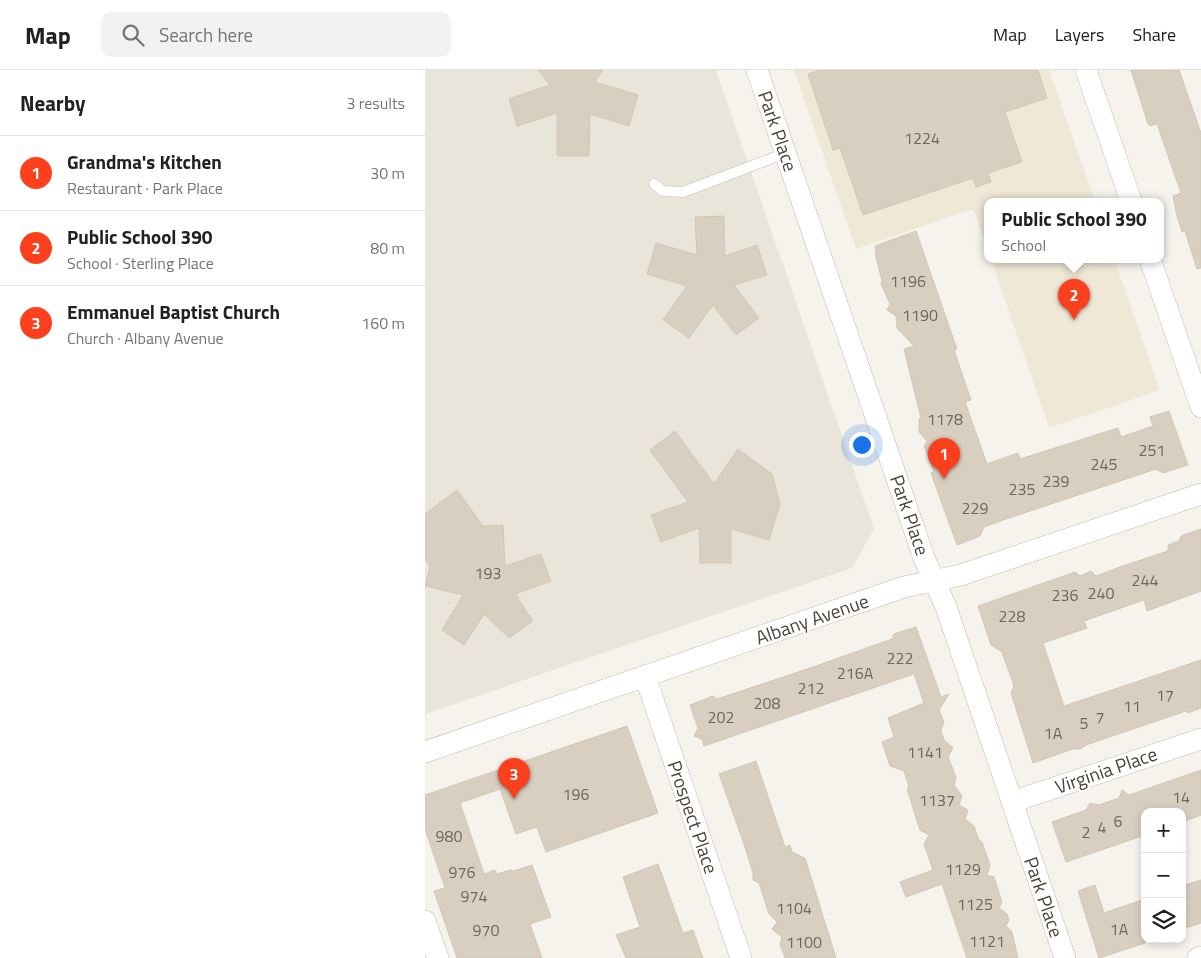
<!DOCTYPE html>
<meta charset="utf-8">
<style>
:root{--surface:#fff;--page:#f2f2f2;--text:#202124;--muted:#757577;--line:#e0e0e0;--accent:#fc3f1d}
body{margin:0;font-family:"Titillium Web",sans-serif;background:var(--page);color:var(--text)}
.controls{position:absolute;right:15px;bottom:15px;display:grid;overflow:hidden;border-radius:10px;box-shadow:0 2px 8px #0003}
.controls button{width:45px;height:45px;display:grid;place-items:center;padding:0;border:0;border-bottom:1px solid var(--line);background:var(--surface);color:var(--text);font:25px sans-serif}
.you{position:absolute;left:436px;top:374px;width:18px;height:18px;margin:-12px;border:4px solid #fff;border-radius:50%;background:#1a73e8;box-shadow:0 0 0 8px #1a73e833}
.badge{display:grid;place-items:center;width:32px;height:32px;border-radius:50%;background:var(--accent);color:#fff;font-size:16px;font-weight:700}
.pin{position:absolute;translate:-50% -41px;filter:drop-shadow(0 1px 2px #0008)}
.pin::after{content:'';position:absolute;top:26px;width:18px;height:15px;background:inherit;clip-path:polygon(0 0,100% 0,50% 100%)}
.popup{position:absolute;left:559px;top:128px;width:180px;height:65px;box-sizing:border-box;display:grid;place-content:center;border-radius:10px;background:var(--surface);filter:drop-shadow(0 1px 4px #0005);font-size:16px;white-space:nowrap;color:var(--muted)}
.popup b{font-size:19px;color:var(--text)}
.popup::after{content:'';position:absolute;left:50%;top:100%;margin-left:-10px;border:10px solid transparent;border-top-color:var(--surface)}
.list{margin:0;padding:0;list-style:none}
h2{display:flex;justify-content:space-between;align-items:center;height:65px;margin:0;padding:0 20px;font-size:21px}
h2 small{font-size:16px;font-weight:400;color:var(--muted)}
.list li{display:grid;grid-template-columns:32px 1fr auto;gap:15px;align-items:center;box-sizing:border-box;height:75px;padding:0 20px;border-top:1px solid var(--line)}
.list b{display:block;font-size:19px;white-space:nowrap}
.list p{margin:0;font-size:16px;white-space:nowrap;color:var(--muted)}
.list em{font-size:16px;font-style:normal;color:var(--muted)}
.icon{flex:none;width:28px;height:28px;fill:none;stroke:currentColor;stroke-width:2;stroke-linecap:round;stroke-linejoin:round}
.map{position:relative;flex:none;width:776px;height:888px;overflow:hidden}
header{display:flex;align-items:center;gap:30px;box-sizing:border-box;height:70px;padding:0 25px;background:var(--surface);border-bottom:1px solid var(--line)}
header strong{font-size:24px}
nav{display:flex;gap:28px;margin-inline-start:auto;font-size:18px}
.search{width:350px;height:45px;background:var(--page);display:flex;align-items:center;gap:12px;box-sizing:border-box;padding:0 18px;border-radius:10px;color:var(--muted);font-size:19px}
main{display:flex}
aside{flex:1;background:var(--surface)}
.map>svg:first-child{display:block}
.residential{fill:#eae5da}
.education{fill:#efe8d6}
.building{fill:#d8cfc1;stroke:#d3c7b4}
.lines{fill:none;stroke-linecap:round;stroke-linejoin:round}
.service-casing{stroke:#c2bbae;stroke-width:11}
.minor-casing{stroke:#c2bbae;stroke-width:22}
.service{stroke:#fff;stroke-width:10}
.minor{stroke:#fff;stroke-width:21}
.labels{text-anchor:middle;stroke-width:4;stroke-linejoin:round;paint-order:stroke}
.number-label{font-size:16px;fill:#6e675b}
.street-label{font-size:19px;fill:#4b4439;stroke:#fff}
</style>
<header>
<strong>Map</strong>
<div class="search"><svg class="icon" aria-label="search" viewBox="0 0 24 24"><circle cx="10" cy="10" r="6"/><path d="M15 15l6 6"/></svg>Search here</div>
<nav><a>Map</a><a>Layers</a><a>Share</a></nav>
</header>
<main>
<aside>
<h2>Nearby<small>3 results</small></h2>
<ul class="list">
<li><span class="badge">1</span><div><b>Grandma's Kitchen</b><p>Restaurant · Park Place</p></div><em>30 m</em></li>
<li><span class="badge">2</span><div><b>Public School 390</b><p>School · Sterling Place</p></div><em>80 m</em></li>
<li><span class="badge">3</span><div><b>Emmanuel Baptist Church</b><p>Church · Albany Avenue</p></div><em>160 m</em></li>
</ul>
</aside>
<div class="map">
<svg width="776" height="888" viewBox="0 0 776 888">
<rect width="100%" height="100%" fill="#f6f3ec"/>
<path class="residential" d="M0,0H291L449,459L427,498L0,644Z"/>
<path class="education" d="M369,0H624L670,131H563V180L548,139L431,179Z
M566,189H689L735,320L624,358Z"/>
<path class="building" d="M113,0H178L170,12L213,25L204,56L165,44L164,86H132V43L92,56L84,29L125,15Z
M394,0H613L622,28L580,42L597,92L563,103L566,112L551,117L548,108L438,145L415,78L408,80L383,4Z
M706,0H754L776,63V198L772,199L760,161L757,162L752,146L748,126L756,123L732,54L725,56L723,54Z
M299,146L300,186L332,175L342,205L309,215L334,248L311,265L288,235L264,268L238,250L262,216L222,204L231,173L272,185L270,147Z
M491,161L532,279L529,280L546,330L540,332L562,394L593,383L595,389L693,358L696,367L728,356L725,347L744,341L763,395L738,403L731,399L581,449L559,457L555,466L532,475L506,403L509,402L499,376L502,371L494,362V349L496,348L479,279L489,276L472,258L471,246L462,240L465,234L456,214L457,211L451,187L450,176Z
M250,361L289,414L313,379L347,404L355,434L344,470L306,459V493H275L274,458L236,472L226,445L263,432L225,380Z
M32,420L58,456L78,455L80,496L116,484L126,511L90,524L108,551L84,568L59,544L39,575L17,560L38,525L0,516L5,496L0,490V444Z
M776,459V521L722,541L719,530L659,551L662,558L618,573L639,636L776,590V638L763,643L761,641L661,675L655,679H648L608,693L586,623L589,616L577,582L566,575L553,536L650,502L655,506L666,501L671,506L692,498L743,481V475L754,471L756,466Z
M491,557L516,627L524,624L514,640L519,652L516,660L519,670L528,678L523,687L531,707L529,715L537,726L534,735L543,740L540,749L549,756L554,770L557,772L565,795L562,805L569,807L577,832L574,838L582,844L584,850L581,856L587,862L593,888H542L517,814L481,827L475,812L508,800L499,774L504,765L495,760L482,719L484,716L479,701L465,696L457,672L469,667L463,648L499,633L489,604L279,676L277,669L269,666L273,658L265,635L288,626L292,629L388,597L467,569L469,564Z
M202,656L233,743L121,782L112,757L91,764L75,719L35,733L59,804L70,800L72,804L85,800L89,801L107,795L126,847L105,854L117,888H32L9,821L20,818L0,759V725Z
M331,691L360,777L365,775L367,782L380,788L411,888H360L355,874L357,867L347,859L352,852L344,844L334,813L328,810V803L319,774L294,704Z
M776,700V745L757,752V742H720V765L641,792L627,752L661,740L665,733L674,735L694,728L697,720L704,725Z
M233,794L258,863L268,860L278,888H201L191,865L215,857L198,807Z
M776,810V853L757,859V816Z
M670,815L679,843L720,829V873L674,888L653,821Z"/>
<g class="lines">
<g class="service-casing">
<path id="service" d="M229,114L238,121L258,122L361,83"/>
</g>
<g class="minor-casing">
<path id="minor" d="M332,0L499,488L521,537L640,888
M661,0L706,131
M725,189L776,337
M220,606L316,888
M0,682L479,517L536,505L776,424
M587,732L776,669
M0,851L13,888
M773,888L776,887"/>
</g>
<use href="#service" class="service"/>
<use href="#minor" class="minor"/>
</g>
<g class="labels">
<g class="number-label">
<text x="497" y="74">1224</text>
<text x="483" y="217">1196</text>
<text x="495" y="251">1190</text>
<text x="520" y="355">1178</text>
<text x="727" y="386">251</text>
<text x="679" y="400">245</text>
<text x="631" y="417">239</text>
<text x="597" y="425">235</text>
<text x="550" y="444">229</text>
<text x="63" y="509">193</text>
<text x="720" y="516">244</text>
<text x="676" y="529">240</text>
<text x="640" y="531">236</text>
<text x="587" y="552">228</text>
<text x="475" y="594">222</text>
<text x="430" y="609">216A</text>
<text x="386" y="624">212</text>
<text x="740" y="631">17</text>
<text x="342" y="639">208</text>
<text x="707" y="642">11</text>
<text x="296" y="653">202</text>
<text x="675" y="653">7</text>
<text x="659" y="659">5</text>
<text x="628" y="669">1A</text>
<text x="500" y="688">1141</text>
<text x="151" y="730">196</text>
<text x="756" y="733">14</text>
<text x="512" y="736">1137</text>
<text x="693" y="757">6</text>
<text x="677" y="763">4</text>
<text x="661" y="768">2</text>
<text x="24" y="772">980</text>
<text x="538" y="805">1129</text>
<text x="37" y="808">976</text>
<text x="49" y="832">974</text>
<text x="550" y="840">1125</text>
<text x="369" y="844">1104</text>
<text x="694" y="865">1A</text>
<text x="61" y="866">970</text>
<text x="562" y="877">1121</text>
<text x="379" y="878">1100</text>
</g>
<g class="street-label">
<text transform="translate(353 61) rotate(71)" y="7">Park Place</text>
<text transform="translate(485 445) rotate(71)" y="7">Park Place</text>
<text transform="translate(387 549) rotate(-19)" y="7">Albany Avenue</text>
<text transform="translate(681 700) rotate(-19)" y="7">Virginia Place</text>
<text transform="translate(268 747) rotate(71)" y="7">Prospect Place</text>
<text transform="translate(619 827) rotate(71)" y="7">Park Place</text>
</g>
</g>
</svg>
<div class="controls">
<button>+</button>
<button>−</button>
<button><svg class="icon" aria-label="layers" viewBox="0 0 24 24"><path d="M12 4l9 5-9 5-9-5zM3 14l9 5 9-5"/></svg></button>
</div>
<div class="you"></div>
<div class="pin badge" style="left:519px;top:409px">1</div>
<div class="pin badge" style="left:649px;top:250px">2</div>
<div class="popup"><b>Public School 390</b>School</div>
<div class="pin badge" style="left:89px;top:729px">3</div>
</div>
</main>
